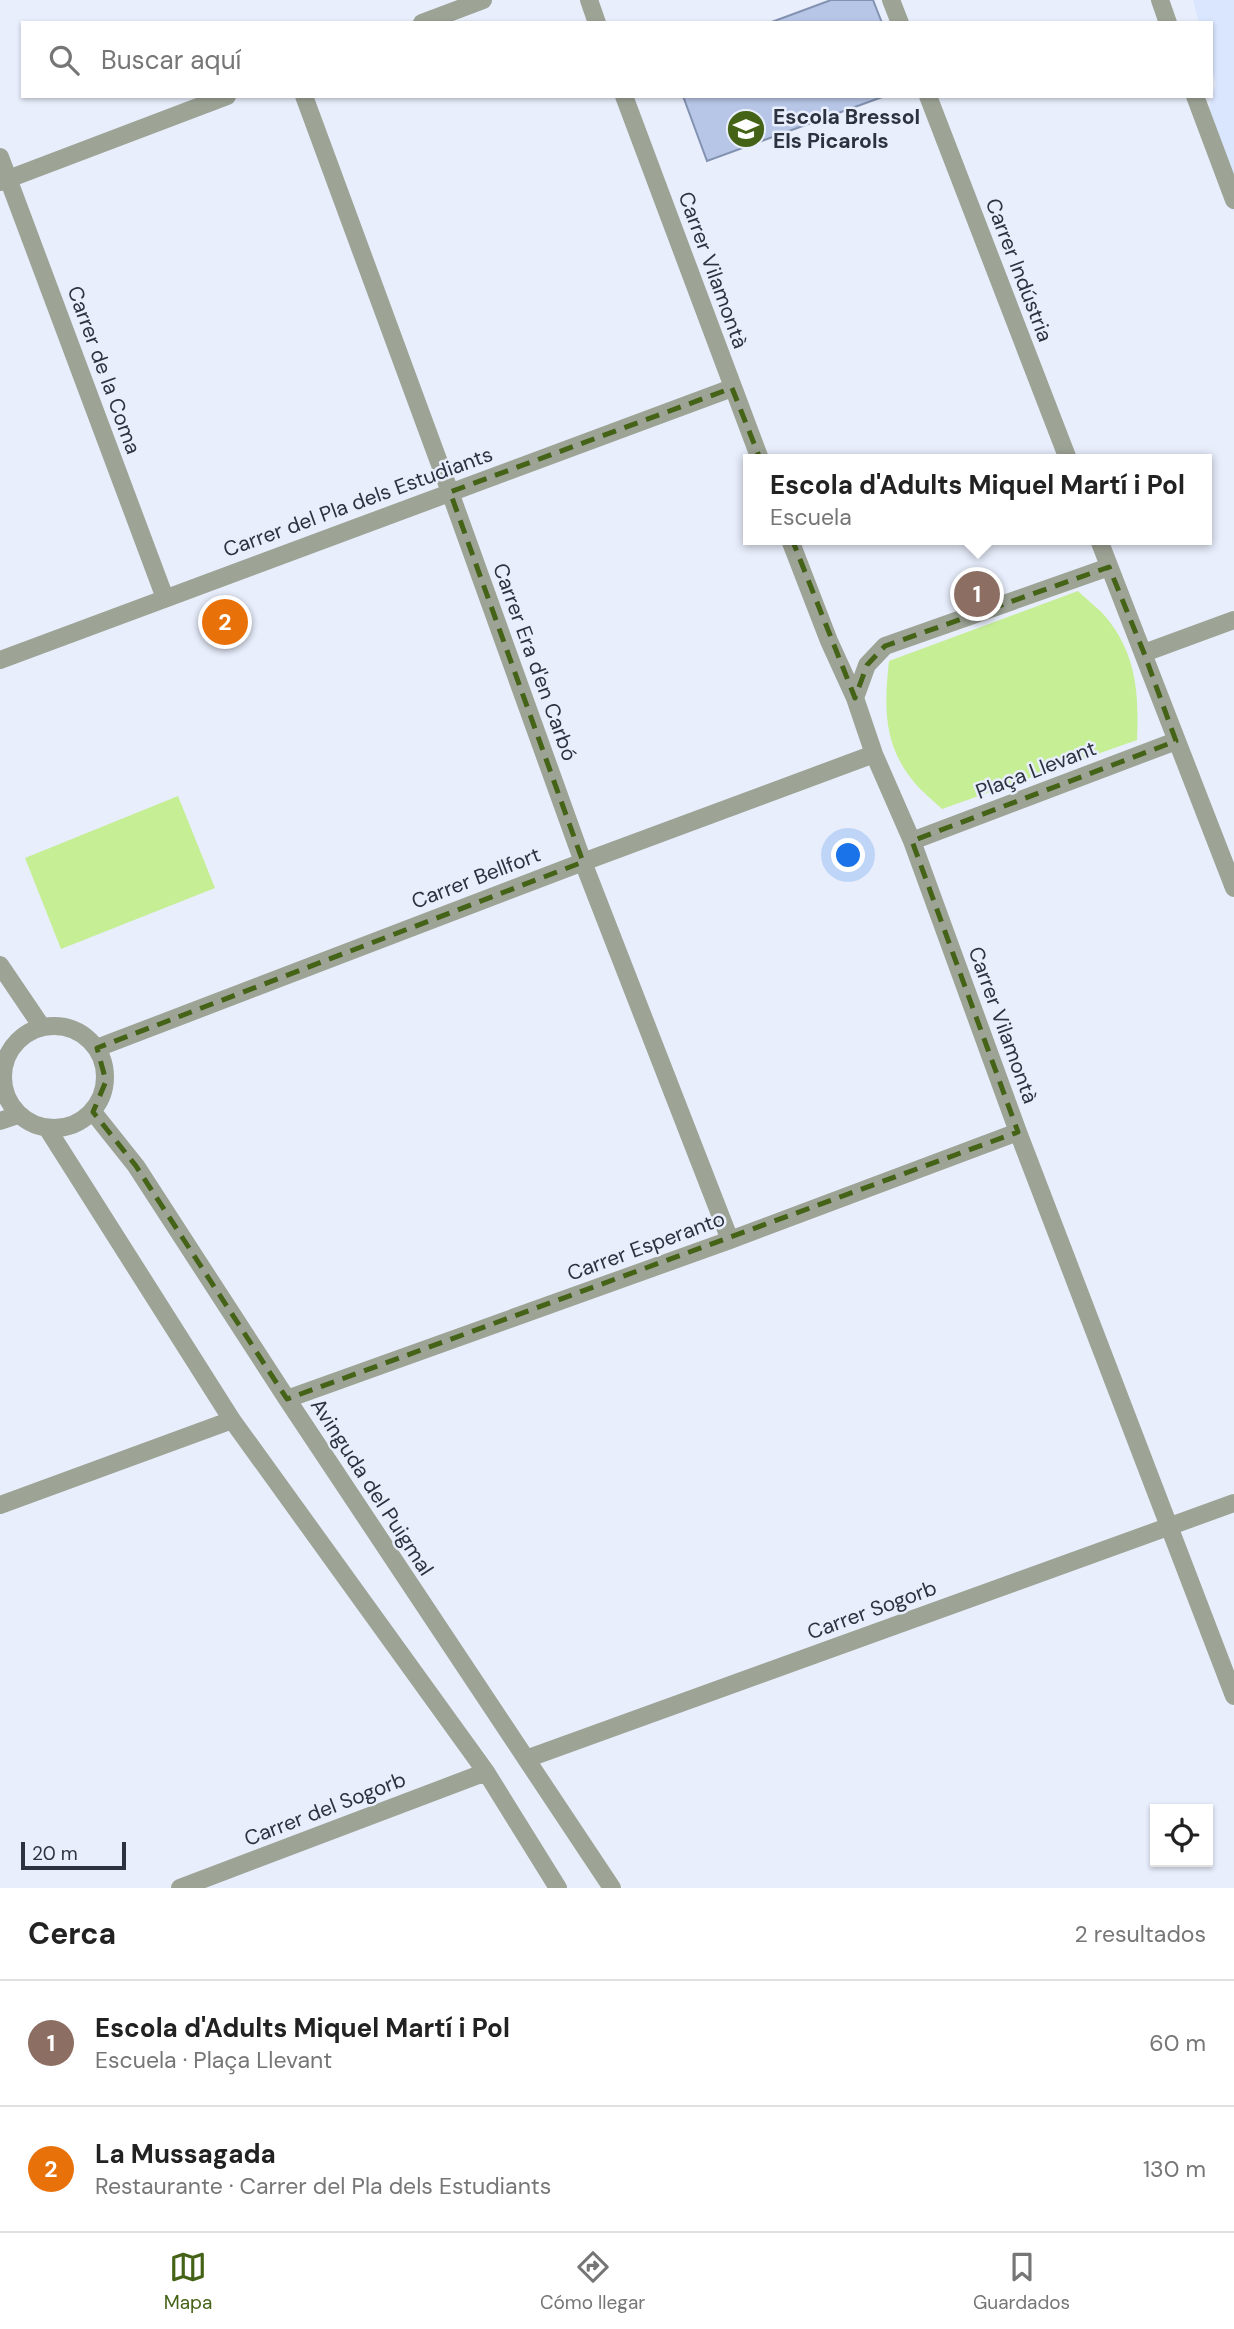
<!DOCTYPE html>
<html lang="es">
<meta charset="utf-8">
<style>
:root{--surface:#fff;--page:#f6f6f6;--text:#222;--muted:#767676;--line:#e0e0e0;--accent:#456317}
body{margin:0;font-family:"DM Sans",sans-serif;background:var(--page);color:var(--text)}
.controls{position:absolute;right:21px;bottom:21px;display:grid;overflow:hidden;border-radius:0px;box-shadow:0 2px 5px #0004}
.controls button{width:63px;height:63px;display:grid;place-items:center;padding:0;border:0;border-bottom:2px solid var(--line);background:var(--surface);color:var(--text);font:35px sans-serif}
.scale{position:absolute;left:21px;bottom:18px;width:105px;box-sizing:border-box;padding-left:7px;border:4px solid #2c323f;border-top:0;font-size:19px;line-height:24px;white-space:nowrap;color:#2c323f;-webkit-text-stroke:5px #e8eefc;paint-order:stroke}
.you{position:absolute;left:849px;top:856px;width:24px;height:24px;margin:-18px;border:5px solid #fff;border-radius:50%;background:#1a73e8;box-shadow:0 0 0 10px #1a73e833}
.badge{display:grid;place-items:center;width:46px;height:46px;border-radius:50%;background:var(--accent);color:#fff;font-size:23px;font-weight:700}
.pin{position:absolute;translate:-50% -50%;border:4px solid #fff;box-shadow:0 2px 7px #0006}
.popup{position:absolute;left:743px;top:454px;width:469px;height:91px;box-sizing:border-box;display:grid;place-content:center;border-radius:0px;background:var(--surface);filter:drop-shadow(0 2px 5px #0005);font-size:23px;white-space:nowrap;color:var(--muted)}
.popup b{font-size:26px;color:var(--text)}
.popup::after{content:'';position:absolute;left:50%;top:100%;margin-left:-14px;border:14px solid transparent;border-top-color:var(--surface)}
.list{margin:0;padding:0;list-style:none}
h2{display:flex;justify-content:space-between;align-items:center;height:91px;margin:0;padding:0 28px;font-size:30px}
h2 small{font-size:23px;font-weight:400;color:var(--muted)}
.list li{display:grid;grid-template-columns:46px 1fr auto;gap:21px;align-items:center;box-sizing:border-box;height:126px;padding:0 28px;border-top:2px solid var(--line)}
.list b{display:block;font-size:26px;white-space:nowrap}
.list p{margin:0;font-size:23px;white-space:nowrap;color:var(--muted)}
.list em{font-size:23px;font-style:normal;color:var(--muted)}
.icon{flex:none;width:38px;height:38px;fill:none;stroke:currentColor;stroke-width:2;stroke-linecap:round;stroke-linejoin:round}
.map{position:relative;flex:none;width:1234px;height:1888px;overflow:hidden}
.search{position:absolute;background:var(--surface);box-shadow:0 2px 5px #0004;left:21px;right:21px;top:21px;height:77px;display:flex;align-items:center;gap:18px;box-sizing:border-box;padding:0 24px;border-radius:0px;color:var(--muted);font-size:26px}
.sheet{height:343px;background:var(--surface)}
nav{display:flex;justify-content:space-around;align-items:center;box-sizing:border-box;height:98px;border-top:2px solid var(--line);background:var(--surface);font-size:19px;color:var(--muted)}
nav a{display:grid;justify-items:center;gap:4px}
nav .on{color:var(--accent)}
.map>svg:first-child{display:block}
.built{fill:#dae6fe}
.green{fill:#c5ee95}
.building{fill:#b7c6e7;stroke:#8492b1;stroke-width:2}
.lines{fill:none;stroke-linecap:round;stroke-linejoin:round}
.minor{stroke:#9da496;stroke-width:18}
.marked{fill:none;stroke:#456317;stroke-width:5;stroke-dasharray:14 9;stroke-linejoin:round}
.labels{text-anchor:middle;stroke-width:5;stroke-linejoin:round;paint-order:stroke}
.poi-label{font-size:21px;font-weight:bold;fill:#2c323f;stroke:#e8eefc;text-anchor:start}
.street-label{font-size:21px;fill:#2c323f;stroke:#e8eefc}
</style>
<div class="map">
<svg width="1234" height="1888" viewBox="0 0 1234 1888">
<rect width="100%" height="100%" fill="#e8eefc"/>
<path class="built" d="M1193,0H1234V212L1203,131L1216,83L1211,67V23H1199Z"/>
<path class="green" d="M1078,591C1088,601 1101,610 1109,621C1137,657 1139,697 1137,740L942,809C933,800 922,792 914,782C883,745 884,707 889,661Z
M178,796L215,888L61,949L25,858Z"/>
<path class="building" d="M831,0H873L882,23H769Z
M683,96H885L707,161Z"/>
<g class="lines">
<path class="minor" d="M589,0L597,23
M891,0L900,23
M1160,0L1168,23
M422,23L483,0
M304,96L450,492L583,862L730,1240
M624,96L760,459
M928,96L1068,459
M1195,96L1234,200
M0,157L165,598
M0,182L227,96
M790,540L829,641L855,698L874,754L912,841L1018,1132L1234,1696
M1099,540L1234,888
M1144,653L1234,620
M0,660L732,388
M855,698L867,665L885,646L1109,567
M912,841L1176,741
M0,965L42,1027
M3 1077a51 51 0 1 1 102 0a51 51 0 1 1-102 0Z
M97,1048L583,862L874,754
M93,1112L136,1166L287,1399L612,1888
M0,1121L18,1115
M47,1128L232,1420L486,1772L558,1888
M287,1399L730,1240L1018,1132
M0,1505L232,1420
M526,1759L1234,1503
M180,1888L486,1772"/>
</g>
<path class="marked" d="M732,388L855,698L867,665L885,646L1109,567L1144,653L1176,741L912,841L1018,1132L287,1399L136,1166L93,1112L106,1081L97,1048L583,862L450,492Z"/>
<defs>
<g id="school-disc" transform="scale(2.0125)"><circle r="9.5" fill="#456317" stroke="#e8eefc"/><path d="M0-5L7-2L0 1L-7-2ZM-4 1L0 2.5L4 1V4Q0 6-4 4Z" fill="#fff"/></g>
</defs>
<g fill-rule="evenodd">
<use href="#school-disc" x="746" y="129"/>
</g>
<g class="labels">
<g class="poi-label">
<text x="773" y="124">Escola Bressol<tspan x="773" dy="24">Els Picarols</tspan></text>
</g>
<g class="street-label">
<text transform="translate(713 270) rotate(70)" y="7">Carrer Vilamontà</text>
<text transform="translate(1019 270) rotate(69)" y="7">Carrer Indústria</text>
<text transform="translate(104 370) rotate(70)" y="7">Carrer de la Coma</text>
<text transform="translate(358 502) rotate(-20)" y="7">Carrer del Pla dels Estudiants</text>
<text transform="translate(535 662) rotate(70)" y="7">Carrer Era d'en Carbó</text>
<text transform="translate(1036 770) rotate(-21)" y="7">Plaça Llevant</text>
<text transform="translate(476 878) rotate(-21)" y="7">Carrer Bellfort</text>
<text transform="translate(1003 1025) rotate(70)" y="7">Carrer Vilamontà</text>
<text transform="translate(646 1246) rotate(-20)" y="7">Carrer Esperanto</text>
<text transform="translate(372 1487) rotate(57)" y="7">Avinguda del Puigmal</text>
<text transform="translate(872 1610) rotate(-20)" y="7">Carrer Sogorb</text>
<text transform="translate(325 1809) rotate(-21)" y="7">Carrer del Sogorb</text>
</g>
</g>
</svg>
<div class="controls">
<button><svg class="icon" aria-label="locate" viewBox="0 0 24 24"><circle cx="12" cy="12" r="6"/><path d="M12 2v4M12 18v4M2 12h4M18 12h4"/></svg></button>
</div>
<div class="scale">20 m</div>
<div class="you"></div>
<div class="pin badge" style="left:977px;top:594px;background:#8d6e63">1</div>
<div class="popup"><b>Escola d'Adults Miquel Martí i Pol</b>Escuela</div>
<div class="pin badge" style="left:225px;top:622px;background:#e8710a">2</div>
<div class="search"><svg class="icon" aria-label="search" viewBox="0 0 24 24"><circle cx="10" cy="10" r="6"/><path d="M15 15l6 6"/></svg>Buscar aquí</div>
</div>
<section class="sheet">
<h2>Cerca<small>2 resultados</small></h2>
<ul class="list">
<li><span class="badge" style="background:#8d6e63">1</span><div><b>Escola d'Adults Miquel Martí i Pol</b><p>Escuela · Plaça Llevant</p></div><em>60 m</em></li>
<li><span class="badge" style="background:#e8710a">2</span><div><b>La Mussagada</b><p>Restaurante · Carrer del Pla dels Estudiants</p></div><em>130 m</em></li>
</ul>
</section>
<nav>
<a class="on"><svg class="icon" aria-label="map" viewBox="0 0 24 24"><path d="M3 6l6-2 6 2 6-2v14l-6 2-6-2-6 2zM9 4v14M15 6v14"/></svg>Mapa</a>
<a><svg class="icon" aria-label="directions" viewBox="0 0 24 24"><path d="M12 3l9 9-9 9-9-9zM9 14v-3h6M13 9l2 2-2 2"/></svg>Cómo llegar</a>
<a><svg class="icon" aria-label="saved" viewBox="0 0 24 24"><path d="M7 4h10v16l-5-4-5 4z"/></svg>Guardados</a>
</nav>
